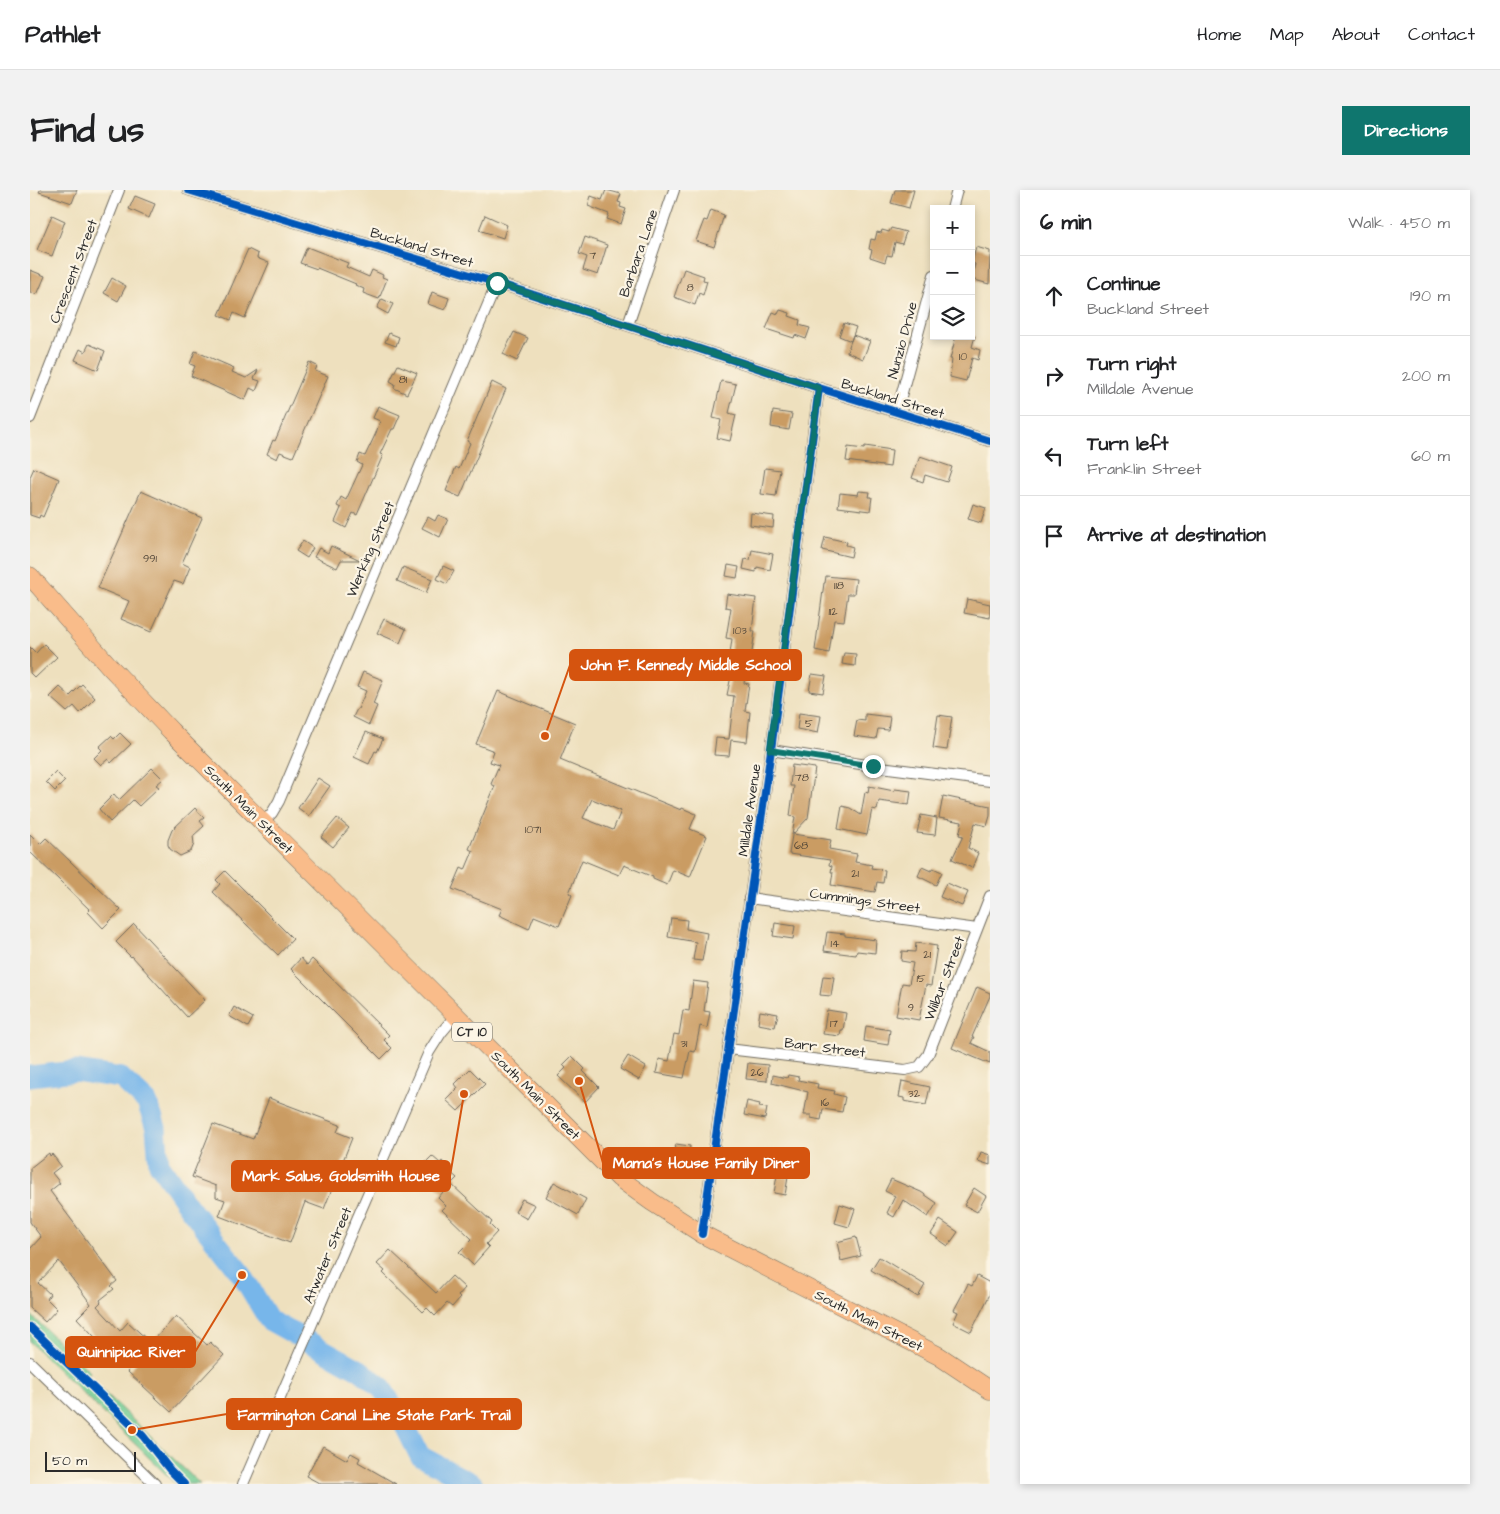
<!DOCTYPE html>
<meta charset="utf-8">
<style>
:root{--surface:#fff;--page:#f2f2f2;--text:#202124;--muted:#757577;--line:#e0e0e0;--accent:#0f766e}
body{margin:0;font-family:"Architects Daughter",sans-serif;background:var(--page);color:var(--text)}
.controls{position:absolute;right:15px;top:15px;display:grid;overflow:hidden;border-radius:0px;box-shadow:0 2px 8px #0003}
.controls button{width:45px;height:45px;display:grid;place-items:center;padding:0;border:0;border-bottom:1px solid var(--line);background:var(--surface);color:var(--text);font:25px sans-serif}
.scale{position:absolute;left:15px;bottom:12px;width:91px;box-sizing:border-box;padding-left:5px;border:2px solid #2b2b2b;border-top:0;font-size:14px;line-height:18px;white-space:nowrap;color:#2b2b2b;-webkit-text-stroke:4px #fcf5e5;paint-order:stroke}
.stop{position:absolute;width:15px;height:15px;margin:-11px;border:4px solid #0f766e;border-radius:50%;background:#fff}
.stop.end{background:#0f766e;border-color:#fff;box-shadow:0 1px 5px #0008}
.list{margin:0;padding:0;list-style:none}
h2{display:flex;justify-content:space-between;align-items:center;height:65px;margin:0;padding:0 20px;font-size:21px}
h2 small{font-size:16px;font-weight:400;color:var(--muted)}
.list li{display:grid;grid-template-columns:32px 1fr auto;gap:15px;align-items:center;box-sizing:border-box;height:80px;padding:0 20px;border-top:1px solid var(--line)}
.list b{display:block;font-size:19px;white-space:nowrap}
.list p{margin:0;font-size:16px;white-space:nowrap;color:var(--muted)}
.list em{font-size:16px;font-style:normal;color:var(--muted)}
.icon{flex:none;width:28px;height:28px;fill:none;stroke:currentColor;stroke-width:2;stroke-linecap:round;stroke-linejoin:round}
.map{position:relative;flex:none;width:960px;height:1294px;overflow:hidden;border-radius:0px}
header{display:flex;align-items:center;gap:30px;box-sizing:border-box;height:70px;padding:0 25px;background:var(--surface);border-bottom:1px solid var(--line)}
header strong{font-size:24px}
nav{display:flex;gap:28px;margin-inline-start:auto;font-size:18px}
.intro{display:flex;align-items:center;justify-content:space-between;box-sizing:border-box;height:120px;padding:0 30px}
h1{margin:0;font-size:35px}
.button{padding:12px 22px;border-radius:0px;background:var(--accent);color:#fff;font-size:18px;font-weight:700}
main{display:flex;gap:30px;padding:0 30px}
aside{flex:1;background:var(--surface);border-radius:0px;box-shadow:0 2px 8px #0003}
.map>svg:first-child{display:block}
.green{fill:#71cb93;stroke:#4e7b5f}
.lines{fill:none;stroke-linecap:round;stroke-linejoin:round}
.river{stroke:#77b6ea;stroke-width:21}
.building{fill:#ca9c64;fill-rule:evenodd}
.street-casing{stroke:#6f6a5e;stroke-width:12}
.highway-casing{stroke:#6f6a5e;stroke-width:19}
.street{stroke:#fff;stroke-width:10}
.highway{stroke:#f9bc8a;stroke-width:18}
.cycleway-casing{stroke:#fcf5e5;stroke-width:11}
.cycleway{stroke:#0057b8;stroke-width:8}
.route{stroke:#0f766e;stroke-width:6}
.labels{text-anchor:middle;stroke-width:4.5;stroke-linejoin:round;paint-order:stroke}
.number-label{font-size:11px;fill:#534739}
.shield{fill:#fcf5e5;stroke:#6a6863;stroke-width:1}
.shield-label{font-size:12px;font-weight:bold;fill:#2b2b2b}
.street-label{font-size:14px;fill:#2b2b2b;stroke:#fcf5e5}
.leader{fill:none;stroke:#d5540f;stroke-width:2}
.callout-dot{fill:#d5540f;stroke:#fcf5e5;stroke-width:2}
.callout{fill:#d5540f;stroke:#d5540f;stroke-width:2}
.callout-label{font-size:15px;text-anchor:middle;font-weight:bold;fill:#fff}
</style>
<header>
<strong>Pathlet</strong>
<nav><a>Home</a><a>Map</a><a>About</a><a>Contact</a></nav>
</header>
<div class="intro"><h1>Find us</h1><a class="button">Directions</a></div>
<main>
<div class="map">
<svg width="960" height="1294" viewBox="0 0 960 1294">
<rect width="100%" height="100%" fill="#fcf5e5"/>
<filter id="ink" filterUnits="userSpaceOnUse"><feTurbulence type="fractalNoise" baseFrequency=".02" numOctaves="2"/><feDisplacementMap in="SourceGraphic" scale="10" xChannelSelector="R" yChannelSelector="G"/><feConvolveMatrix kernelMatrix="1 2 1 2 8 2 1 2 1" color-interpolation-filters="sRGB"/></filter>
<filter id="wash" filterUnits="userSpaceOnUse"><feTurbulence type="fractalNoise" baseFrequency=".0096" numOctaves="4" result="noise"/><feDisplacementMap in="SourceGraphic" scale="20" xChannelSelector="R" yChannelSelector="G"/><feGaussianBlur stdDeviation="1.12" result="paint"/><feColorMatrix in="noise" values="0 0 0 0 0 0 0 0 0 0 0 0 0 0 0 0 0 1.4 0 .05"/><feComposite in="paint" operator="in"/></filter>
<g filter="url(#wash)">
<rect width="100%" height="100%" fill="#eee0be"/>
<path class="green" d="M0,1124L60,1182L57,1186L170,1294H146L0,1152Z"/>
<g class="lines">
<path class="river" d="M0,886L46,881L91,888L117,912L126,938L129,974L158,1016L212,1085L239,1130L330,1180L351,1197L373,1232L390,1266L443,1294"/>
</g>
<g id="blocks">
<path class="building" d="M10,0H47L42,13L9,2Z
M576,0L591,4L588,12L591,13L590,17L596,19L591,34L577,29L579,24L558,16L561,6L572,10Z
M865,0H884L879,18L861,13Z
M105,6L125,14L119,28L99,19Z
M681,20L694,25L684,57L666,51L674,30L677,31Z
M22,25L35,31L22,66L7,60Z
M455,25L477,35L473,48L449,40Z
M861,38L876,42L872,54L865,52L862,66L857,65L855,72L840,67L842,60L839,59L841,49L845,50L847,42L851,43L852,40L859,42Z
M555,47L577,55L568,85L553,80L557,67L549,64Z
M277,57L318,73L316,77L339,87L342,80L353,85L352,87L357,89L349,109L333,103L334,99L325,95L326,94L287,78V79L270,73Z
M946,57L960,61L959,94L941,89L945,74L942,73Z
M218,59L228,64L227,68L239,73L215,128L204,123L201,130L189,125Z
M654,79L674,86L673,90L677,91L673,105L669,103L665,115L644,107Z
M0,80L15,86L7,105L0,102Z
M82,88L96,96L88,111L74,103Z
M402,102L419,108L415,120L398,114Z
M352,109L363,114L358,124L347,118Z
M750,120L760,123L759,126L770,130L769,135L780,138L776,149L765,145L764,148L736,139L743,122L748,124Z
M814,133L826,137L821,151L809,146Z
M484,142L498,148L487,171L473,164Z
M359,143L369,147L366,156L355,152Z
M823,145L840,151L833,169L817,162Z
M926,146H945L942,157L950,160L948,170L942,168L936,191L920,187L922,169H920Z
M59,154L75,161L68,180L45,170L50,159L55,162Z
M165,161L204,178L202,182L216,188L228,180L224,189L230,191L226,201L220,198L215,210L161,186L165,176L160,174Z
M279,172L287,176L285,181L298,186L263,267L250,262L247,269L237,264L243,250L245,251Z
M368,175L387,183L377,204L364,198L365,194L360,191Z
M691,191L706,194L699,223L706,225L700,251L687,248L691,230L683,228Z
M462,192L476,199L430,307L416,301L426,277L429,279L440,253L437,251Z
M348,216L370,225L364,239H362L350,264L353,265L327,325L323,323L316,338L305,332L311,318L307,316L311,307L316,310L332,275L327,272L330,264L335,266L346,243L350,231L343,228Z
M743,221L762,224L759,240L741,237Z
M835,256L862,260L860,277L816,271L818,257L834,259Z
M890,266L922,277L917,292L895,285L893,292L882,288Z
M4,278L29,289L13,327L10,325L9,328L0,325V287Z
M735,278L750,280L746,306L731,304Z
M111,301L172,328L152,373L160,377L153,394L144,391L121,442L91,429L99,411L68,398Z
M829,301L840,302L839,307H842L840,321L808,317L810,303L828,305Z
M943,314L956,318L951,333L938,329Z
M721,323L744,326L743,338L720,335Z
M408,325L418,329L410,347L392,338L398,327L405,331Z
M795,347L817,352L816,355L823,357L821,367L792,360Z
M273,351L283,358L277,368L266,361Z
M301,356L330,370H311L307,378L284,367L289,358L298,363Z
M722,360L743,364L740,380L727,377L726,382L713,379L715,369L720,370Z
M698,375L709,377L707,388L696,386Z
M413,376L424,381L417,394L407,389Z
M373,377L402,389L396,403L367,391Z
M796,386L826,389L824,404H818L814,431L804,430L799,463L785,460L794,393H795Z
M697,404L726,408L722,441H725L722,462L720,474L717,473L714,493L719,494L715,521L720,522L717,552L701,550L699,566L684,565L686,548L699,549L704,506L697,505L704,472L699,471L702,449L696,448L701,418L695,417Z
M937,409L960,414V428L934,423Z
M354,429L376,439L370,453L347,443Z
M14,454L27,467L5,488L0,483V457L6,463Z
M814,463L826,464L825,476L812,474Z
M333,482L353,490L343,514L347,516L339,535L323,527L327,519H328L336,501L327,497Z
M782,484L796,486L793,503L779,501Z
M52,494L65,508L50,523L44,516L37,522L20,507L30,497L40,506Z
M468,501L545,533L530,570L651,620L652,618L666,624L660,639L677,646L660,687L643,680L637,695L623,689V687L594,675L589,685L552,670L539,703L542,705L529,736L504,726L499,739L469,725L472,719L422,699L431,678L435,680L443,661L439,659L465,596L461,594L469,575L460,572L464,561L446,554ZM562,609L591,621L583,640L553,628Z
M769,523L791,526L788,543L767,539Z
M835,524L860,527L858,540L848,539L846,549L824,546L827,530L835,531Z
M908,525L922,527L917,560L903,558Z
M336,542L353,549L347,562L345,561L339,574L324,567Z
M90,543L101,554L81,573L78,569L71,575L64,568L72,560L69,557L81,546L84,549Z
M762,575L785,578L778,628L763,644L801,650L799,659L827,664L825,672L842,675L841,678L855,680L853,693L847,692L845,702L801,695L803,682H801L802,676L799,675L800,670L759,664L765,627L760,626L764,596H760Z
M122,578L133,589L126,595L129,597L109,616L103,610L80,632L69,619L84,604L89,610Z
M26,582L35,591L25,601L16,592Z
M288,588L300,596L279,626L268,618Z
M839,596L864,601L865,599L881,601L879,615L849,611L847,620L842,619L837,645L808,639L812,616L820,618L831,625L835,602L838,603Z
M913,606L960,616V626L957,636L945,633L938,658L948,663L942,678L922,669L933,646L929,645L932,632L909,628Z
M165,618L174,628L170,631L174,636L163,646L164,654L161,661L150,666L140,659L138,655V650L142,640Z
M891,625L907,628L905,645L887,643Z
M307,628L319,638L303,657L291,647Z
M0,644L10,654L16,648L91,720L73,738L58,722L60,720L0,662Z
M892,677L901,681L903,678L912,682L906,695L888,686Z
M195,681L263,749L248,765L183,702L190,694L186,690Z
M916,693L938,702L932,716L910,707Z
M641,728L657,730L656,739L677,743L672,771L663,770L666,752L638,747Z
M745,733L765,736L763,749L743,746Z
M104,734L175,810L157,827L102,766L101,767L86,752Z
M797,742L815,744V746L846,750L845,763L827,761L826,765L794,761Z
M886,753L907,756L901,796L896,795L889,830L866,826L872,793L879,794L883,773L871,771L872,761L885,762Z
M271,768L277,775L282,769L359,845L354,850L362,858L351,869L261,779Z
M793,786L804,787L801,806L790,805Z
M663,791L678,793L674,821L680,822L677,838L670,836L665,862L660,861L654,888L626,883L629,869L639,871L644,844L649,845L653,820L659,821Z
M947,797L960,803V806L942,847H944L941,853L960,862V874L922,858Z
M204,817L223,828L218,837L199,826Z
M797,820L816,823L813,840H811L810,846L793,844Z
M730,821L748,824L745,837L728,834Z
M836,836L860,840L858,855L834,851Z
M542,866L555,879L553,881L569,897L555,912L528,886L536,878L533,875Z
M598,866L616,877L609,890L590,879Z
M718,873L738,875L737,891L716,889Z
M440,879L455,894L428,921L416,910L428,898L425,894Z
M743,885L757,888L758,885L769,887L768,890L788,894L787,898L805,901L804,904L815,907L812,922L793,919L791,930L781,928V925H774L778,902L742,893Z
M872,891L900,897L896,915L874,911V908L869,907Z
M239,908L310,935L307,942L322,948L294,1019L275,1012L260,1053L189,1026L195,1010L186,1007V996L162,987L183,934L223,949Z
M717,911L730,914L729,917L737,918L735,929L714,925Z
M646,954L660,956L658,976L643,975Z
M951,962L960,965V975L948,971Z
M19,963L20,966L22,964L31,976L22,983L30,993L20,1001L87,1091L81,1096L84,1099L70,1110L71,1112L67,1116L90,1141L98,1132L121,1153L146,1126L177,1155L180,1152L194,1165L141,1222L98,1182L108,1171L87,1151L77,1160L47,1128L61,1114L29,1071L8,1093L20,1104L17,1109L27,1119L15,1132L0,1118V1059L11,1047L0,1032V978Z
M402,966L410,973L412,971L420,979L419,981L427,988L421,994L462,1032L460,1035L467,1042L456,1054L459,1057L443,1075L429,1062L442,1049L412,1020L416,1016L408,1008L413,1002L405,995L407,994L390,978Z
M747,985L758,987L755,1005L744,1003Z
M861,989L891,1002L907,1013L898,1027L873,1010L864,1027L857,1023L865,1006L855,1001Z
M524,992L556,1009L548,1025L516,1007Z
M944,998L956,1006L947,1022L934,1015Z
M492,1009L505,1015L497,1029L485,1022Z
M810,1014L825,1019L819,1037L805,1033Z
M910,1030L928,1042L918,1056L901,1044Z
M826,1047L831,1066L811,1071L807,1052Z
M360,1060L406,1103L422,1086L435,1098L428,1106L430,1108L422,1117L417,1113L405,1126L397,1118L393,1122L353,1083L355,1081L347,1074Z
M849,1067L895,1095L888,1107L841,1080Z
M947,1086L960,1093V1104L941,1142L923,1133L928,1122L924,1120L938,1094L942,1096Z
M293,1256L317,1270L321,1263L330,1268L328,1272L366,1294H291L276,1286Z"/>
</g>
</g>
<g filter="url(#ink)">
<use href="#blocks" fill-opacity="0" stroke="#6f6a5e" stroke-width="1"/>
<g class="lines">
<g class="street-casing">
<path id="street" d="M158,0L467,93L789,198L960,251
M922,19L927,0
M598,135L644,0
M867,221L904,85
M0,228L89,0
M741,560L843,576L960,591
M232,633L242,623L249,611L467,93
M719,708L947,739
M698,859L875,880L889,877L898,865L960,706
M672,1044L741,560L789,198
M0,1172L125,1294
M213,1294L399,862L411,843L426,825"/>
</g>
<g class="highway-casing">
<path id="highway" d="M0,386L81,478L141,541L589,988L622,1012L672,1044L909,1166L960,1200"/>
</g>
<use href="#street" class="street"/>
<use href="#highway" class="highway"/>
<g class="cycleway-casing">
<path id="cycleway" d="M158,0L467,93L789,198L960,251
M672,1044L741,560L789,198
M0,1137L113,1246L140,1280L154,1294"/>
</g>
<use href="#cycleway" class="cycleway"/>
</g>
</g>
<g class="lines" filter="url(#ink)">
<path class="route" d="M467,93L789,198L740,560L843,576"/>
</g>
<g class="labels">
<g class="number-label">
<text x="563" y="69">7</text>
<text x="660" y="101">8</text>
<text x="933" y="170">10</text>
<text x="373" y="193">81</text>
<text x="120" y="372">991</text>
<text x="809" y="399">118</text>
<text x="803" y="425">112</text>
<text x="710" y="444">103</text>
<text x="779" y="537">5</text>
<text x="772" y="591">78</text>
<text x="503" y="643">1071</text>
<text x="771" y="659">68</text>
<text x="825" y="687">21</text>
<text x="805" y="757">14</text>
<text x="897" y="768">21</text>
<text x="891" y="792">15</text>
<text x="881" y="821">9</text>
<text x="804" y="837">17</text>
<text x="654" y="857">31</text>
<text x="727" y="886">26</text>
<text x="884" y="907">32</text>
<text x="795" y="916">16</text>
</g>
<rect class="shield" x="422" y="832.5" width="40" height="19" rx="4"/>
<g class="shield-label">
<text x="442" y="846">CT 10</text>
</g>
<g class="street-label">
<text transform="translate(392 57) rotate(17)" y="5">Buckland Street</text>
<text transform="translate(608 63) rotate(-71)" y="5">Barbara Lane</text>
<text transform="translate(43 81) rotate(-69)" y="5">Crescent Street</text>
<text transform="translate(872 150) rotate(-75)" y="5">Nunzio Drive</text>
<text transform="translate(863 208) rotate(17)" y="5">Buckland Street</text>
<text transform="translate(340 359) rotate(-67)" y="5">Werking Street</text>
<text transform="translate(219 619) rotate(45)" y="5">South Main Street</text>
<text transform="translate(719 620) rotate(-82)" y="5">Milldale Avenue</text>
<text transform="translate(835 710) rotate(8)" y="5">Cummings Street</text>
<text transform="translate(914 788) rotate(-69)" y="5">Wilbur Street</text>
<text transform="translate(795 857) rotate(7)" y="5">Barr Street</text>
<text transform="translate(506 905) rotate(45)" y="5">South Main Street</text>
<text transform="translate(297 1065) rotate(-67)" y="5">Atwater Street</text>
<text transform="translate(839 1130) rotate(27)" y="5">South Main Street</text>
</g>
</g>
<path class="leader" d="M515 546L540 475M549 891L573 973M434 904L420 986M212 1085L165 1162M102 1240L197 1224"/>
<g class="callout-dot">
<circle cx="515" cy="546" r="5"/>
<circle cx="549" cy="891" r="5"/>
<circle cx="434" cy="904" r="5"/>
<circle cx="212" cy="1085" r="5"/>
<circle cx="102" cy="1240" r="5"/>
</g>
<g class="callout">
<rect x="540" y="460" width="231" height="30" rx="5"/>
<rect x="573" y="958" width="206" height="30" rx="5"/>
<rect x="202" y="971" width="218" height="30" rx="5"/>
<rect x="36" y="1147" width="129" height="30" rx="5"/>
<rect x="197" y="1209" width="294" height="30" rx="5"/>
</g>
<g class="callout-label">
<text x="656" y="480">John F. Kennedy Middle School</text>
<text x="676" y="978">Mama's House Family Diner</text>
<text x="311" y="991">Mark Salus, Goldsmith House</text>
<text x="101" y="1167">Quinnipiac River</text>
<text x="344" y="1230">Farmington Canal Line State Park Trail</text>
</g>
</svg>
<div class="controls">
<button>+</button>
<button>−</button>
<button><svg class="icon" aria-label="layers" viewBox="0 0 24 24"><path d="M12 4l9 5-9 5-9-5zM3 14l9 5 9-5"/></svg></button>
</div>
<div class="scale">50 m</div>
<div class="stop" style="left:467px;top:93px"></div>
<div class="stop end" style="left:843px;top:576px"></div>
</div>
<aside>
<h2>6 min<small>Walk · 450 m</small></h2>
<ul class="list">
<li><svg class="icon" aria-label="ahead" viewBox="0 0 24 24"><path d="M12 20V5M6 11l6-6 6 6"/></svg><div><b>Continue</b><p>Buckland Street</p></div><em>190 m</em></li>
<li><svg class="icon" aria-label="right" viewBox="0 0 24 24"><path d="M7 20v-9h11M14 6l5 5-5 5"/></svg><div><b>Turn right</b><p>Milldale Avenue</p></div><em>200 m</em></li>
<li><svg class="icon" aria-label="left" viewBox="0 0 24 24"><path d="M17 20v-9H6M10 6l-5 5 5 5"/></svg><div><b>Turn left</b><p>Franklin Street</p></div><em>60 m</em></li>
<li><svg class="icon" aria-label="arrive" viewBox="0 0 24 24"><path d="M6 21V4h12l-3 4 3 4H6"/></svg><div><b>Arrive at destination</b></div></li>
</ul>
</aside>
</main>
